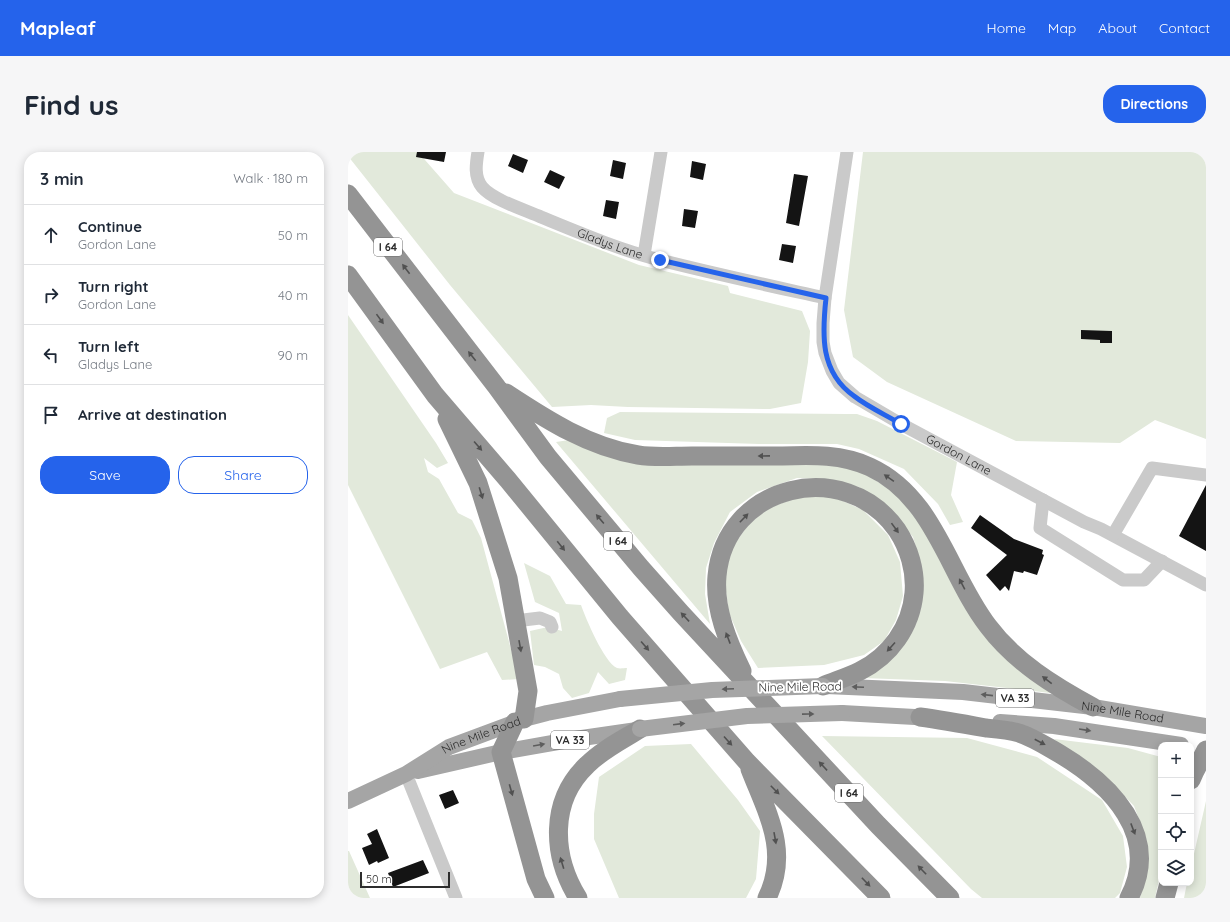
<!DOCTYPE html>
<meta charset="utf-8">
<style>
:root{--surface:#fff;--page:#f6f6f7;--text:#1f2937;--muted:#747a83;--line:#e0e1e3;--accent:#2563eb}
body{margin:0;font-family:Quicksand,sans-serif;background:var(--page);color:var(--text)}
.controls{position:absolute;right:12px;bottom:12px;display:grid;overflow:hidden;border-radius:8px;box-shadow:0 2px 10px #0003}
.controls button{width:36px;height:36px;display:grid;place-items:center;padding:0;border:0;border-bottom:1px solid var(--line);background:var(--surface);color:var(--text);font:20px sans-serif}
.scale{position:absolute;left:12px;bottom:10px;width:90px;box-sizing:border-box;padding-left:4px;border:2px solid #2d2d2d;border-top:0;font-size:11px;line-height:14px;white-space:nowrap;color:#2d2d2d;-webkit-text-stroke:3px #fff;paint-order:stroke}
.stop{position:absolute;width:12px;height:12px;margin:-9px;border:3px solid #2563eb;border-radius:50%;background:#fff}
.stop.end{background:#2563eb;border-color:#fff;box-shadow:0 1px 4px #0008}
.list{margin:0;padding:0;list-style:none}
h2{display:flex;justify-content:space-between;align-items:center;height:52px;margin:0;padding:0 16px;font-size:17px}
h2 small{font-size:13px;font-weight:400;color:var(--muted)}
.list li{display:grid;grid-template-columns:26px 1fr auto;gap:12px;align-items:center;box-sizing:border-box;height:60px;padding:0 16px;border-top:1px solid var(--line)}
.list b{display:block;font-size:15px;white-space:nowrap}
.list p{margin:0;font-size:13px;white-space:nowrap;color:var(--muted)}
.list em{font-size:13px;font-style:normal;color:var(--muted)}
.actions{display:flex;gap:8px;padding:12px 16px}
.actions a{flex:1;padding:9px 0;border:1px solid var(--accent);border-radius:16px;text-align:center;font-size:14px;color:var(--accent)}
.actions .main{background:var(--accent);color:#fff}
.icon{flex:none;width:22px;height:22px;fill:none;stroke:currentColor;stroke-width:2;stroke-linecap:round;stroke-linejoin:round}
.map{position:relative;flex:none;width:858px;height:746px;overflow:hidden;border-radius:16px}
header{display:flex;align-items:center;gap:24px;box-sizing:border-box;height:56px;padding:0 20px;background:var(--accent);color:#fff}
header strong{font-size:19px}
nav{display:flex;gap:22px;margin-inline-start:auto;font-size:14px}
.intro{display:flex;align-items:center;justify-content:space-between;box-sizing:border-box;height:96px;padding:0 24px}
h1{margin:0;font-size:28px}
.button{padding:10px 18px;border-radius:16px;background:var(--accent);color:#fff;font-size:14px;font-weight:700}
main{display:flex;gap:24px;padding:0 24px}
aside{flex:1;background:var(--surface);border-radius:16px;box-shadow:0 2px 10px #0003}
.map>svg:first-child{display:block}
.green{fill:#e2e9db}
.building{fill:#141414}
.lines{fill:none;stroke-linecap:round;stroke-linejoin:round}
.minor{stroke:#cacaca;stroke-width:13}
.major{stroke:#a5a5a5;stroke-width:16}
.highway{stroke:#949494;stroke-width:19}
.major-bridge{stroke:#a5a5a5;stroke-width:16}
.oneway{fill:#515151}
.oneway2{fill:#5d5d5d}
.route{stroke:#2563eb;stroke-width:5}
.labels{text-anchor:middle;stroke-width:4;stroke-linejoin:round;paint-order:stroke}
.shield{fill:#fff;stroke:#6c6c6c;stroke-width:1}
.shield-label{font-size:11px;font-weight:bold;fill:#2d2d2d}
.street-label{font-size:12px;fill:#2d2d2d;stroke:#fff}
</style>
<header>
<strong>Mapleaf</strong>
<nav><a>Home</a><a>Map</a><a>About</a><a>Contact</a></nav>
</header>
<div class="intro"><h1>Find us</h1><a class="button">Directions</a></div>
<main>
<aside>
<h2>3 min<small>Walk · 180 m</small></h2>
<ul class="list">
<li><svg class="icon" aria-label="ahead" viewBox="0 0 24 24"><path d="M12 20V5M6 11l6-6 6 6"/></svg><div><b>Continue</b><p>Gordon Lane</p></div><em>50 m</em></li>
<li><svg class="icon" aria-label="right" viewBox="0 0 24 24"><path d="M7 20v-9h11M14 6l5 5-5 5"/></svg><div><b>Turn right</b><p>Gordon Lane</p></div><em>40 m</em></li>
<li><svg class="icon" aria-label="left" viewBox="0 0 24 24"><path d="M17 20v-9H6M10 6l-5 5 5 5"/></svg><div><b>Turn left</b><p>Gladys Lane</p></div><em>90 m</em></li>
<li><svg class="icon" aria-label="arrive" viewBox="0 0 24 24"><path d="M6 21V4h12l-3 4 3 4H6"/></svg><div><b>Arrive at destination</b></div></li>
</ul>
<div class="actions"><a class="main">Save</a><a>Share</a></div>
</aside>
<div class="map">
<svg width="858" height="746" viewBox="0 0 858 746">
<rect width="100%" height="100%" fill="#fff"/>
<path class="green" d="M0,0H70L106,41L291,113L380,134L382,141L454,159L462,179L460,210L453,251L422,257L280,255L243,253L204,255L102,133L0,4Z
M515,0H858V287L807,268L772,291L668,289L539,230L505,205L496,158Z
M0,163L88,291L100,311L89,316L76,306L80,320L91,327L110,361L124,368L133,386L171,527L154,528L139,500L92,517L0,333Z
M272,260L498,262H509L529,269L609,310L603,343L615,370L602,373L590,352L556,317L511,297L489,292H411L287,288L256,281L259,266Z
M221,288L472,311L497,314L518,322L544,339L564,359L702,541L597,529L514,526L568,472L574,450V416L565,385L545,361L511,335L474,327L449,326L409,340L382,360L366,391L358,416L357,442L362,472L208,290Z
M453,344H484L515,358L540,383L552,410L555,444L548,468L536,489L516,503L476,513L410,516L393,489L381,461L376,425L384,396L400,373L421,356Z
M176,411L202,424L218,452L233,453C238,467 256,510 269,516C272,517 276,516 279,516L277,528L261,532L250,520L241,541L224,546L215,536L211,522L197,515L186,513L182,479L200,475L214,479L211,461L187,450Z
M474,584L619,586L689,605L754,648L775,684L779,715L772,741L767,746H634L623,737Z
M706,587L780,596L813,605V719L807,746H792L800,716L798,686L786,654L765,632L713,594Z
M343,592L390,648L412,679L408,727L398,746H271L246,687V662L251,625L297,594Z
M858,649V746H836L839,731H843V715Z
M0,699H1L22,746H0Z"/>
<path class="building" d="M69,0H98L96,10L68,5Z
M165,2L180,8L175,21L160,14Z
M265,8L278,11L275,27L262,24Z
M344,9L358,12L355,28L342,25Z
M202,18L217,25L211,37L196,30Z
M446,22L460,24L451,74L438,71Z
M258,48L271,50L268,67L255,64Z
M336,57L350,59L347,76L334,74Z
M434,92L448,94L445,111L431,108Z
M733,178L764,179V191H752V188L733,187Z
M858,333V399L831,384Z
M632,363L666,387L695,398L694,402L696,403L689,423L676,419L675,421L666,419L661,439L657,434L652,439L638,423L659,403L623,376Z
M105,638L111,651L97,657L91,643Z
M29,677L41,706L30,711L29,709L21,713L14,696L24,692L19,682Z
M75,708L81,721L45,735L40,721Z"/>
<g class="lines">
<g class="minor">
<path id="s1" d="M130,0C128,12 126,25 134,35C145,48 177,58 193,65C232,81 272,98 312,108C367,122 423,134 477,146"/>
<path id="s2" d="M499,0L477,146L475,171V190L477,201L484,219L491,231L507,245L553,272L736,370L753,377L858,433"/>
<path d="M296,103L313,0"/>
<path d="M695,348L692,376L775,428H796L814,409"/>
<path d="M765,383L804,316L858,323"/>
<path d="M167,469L192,466L202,470L204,475"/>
<path d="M58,622L108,746"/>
</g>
<g class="major">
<path id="s3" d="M478,534L615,540L745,555L858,574"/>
<path d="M494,561L585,566"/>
<path d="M652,570L706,574L833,593"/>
<path d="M70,619L153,600L227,587L289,578"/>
<path id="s4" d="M0,649L58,622L101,595L176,567L199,561L272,547"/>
</g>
<path class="highway" d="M0,42L148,234L200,305L293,416L333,461L530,673L602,746
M0,123L87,243L160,328L272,465L399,610L533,746
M158,241C199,268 241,295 290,303C308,306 326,304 344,304C374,304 404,304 434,304C465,303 494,302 522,315C587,345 600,422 640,474C667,510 706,534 745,555
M99,267L130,331L160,426L180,539L176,567
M394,519C380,490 366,457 369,424C377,332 497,304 549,378C561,396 568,419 566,441C563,475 542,504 512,519C500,525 487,529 475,534
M572,565C594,568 616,572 638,576C649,577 661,578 671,581C686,586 698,594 712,602C762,632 814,683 781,746
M167,570L153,600L188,727L197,746
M402,617C419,661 442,699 419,746
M843,628L847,619L858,598
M230,746C204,704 201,649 239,613C254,598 274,588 292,577
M817,746L821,731"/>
<path class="major-bridge" d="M272,547L364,538L475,534
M292,577L399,564L494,561"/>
</g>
<defs><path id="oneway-solid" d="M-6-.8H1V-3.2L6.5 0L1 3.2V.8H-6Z"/></defs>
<g class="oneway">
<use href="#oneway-solid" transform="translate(58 117) rotate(-127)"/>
<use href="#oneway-solid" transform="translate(32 167) rotate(54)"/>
<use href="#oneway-solid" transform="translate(124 204) rotate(-128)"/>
<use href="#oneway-solid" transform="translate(130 294) rotate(49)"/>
<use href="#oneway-solid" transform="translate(416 304) rotate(179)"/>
<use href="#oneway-solid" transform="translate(541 326) rotate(-145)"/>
<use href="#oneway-solid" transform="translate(133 341) rotate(73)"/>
<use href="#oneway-solid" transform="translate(396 366) rotate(-46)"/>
<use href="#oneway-solid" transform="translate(252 367) rotate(-130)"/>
<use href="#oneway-solid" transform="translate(547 376) rotate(54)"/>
<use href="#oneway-solid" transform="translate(213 394) rotate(51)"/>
<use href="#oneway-solid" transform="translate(614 432) rotate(-118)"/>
<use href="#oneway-solid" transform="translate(337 465) rotate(-133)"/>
<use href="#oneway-solid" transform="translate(380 486) rotate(-111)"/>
<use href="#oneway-solid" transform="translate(172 494) rotate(80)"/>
<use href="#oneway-solid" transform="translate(297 494) rotate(49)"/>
<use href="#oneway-solid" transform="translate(543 495) rotate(132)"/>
<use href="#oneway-solid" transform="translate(699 528) rotate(-142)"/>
<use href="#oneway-solid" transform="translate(380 589) rotate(48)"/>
<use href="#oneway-solid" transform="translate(692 590) rotate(28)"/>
<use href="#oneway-solid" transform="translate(475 614) rotate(-133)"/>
<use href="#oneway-solid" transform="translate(163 638) rotate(74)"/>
<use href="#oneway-solid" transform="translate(427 638) rotate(45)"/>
<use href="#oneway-solid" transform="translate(785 677) rotate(69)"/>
<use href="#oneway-solid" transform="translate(427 686) rotate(80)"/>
<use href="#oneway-solid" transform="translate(214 711) rotate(-107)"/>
<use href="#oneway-solid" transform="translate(574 718) rotate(-134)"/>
<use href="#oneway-solid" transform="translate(518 730) rotate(46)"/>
</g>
<g class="oneway2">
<use href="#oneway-solid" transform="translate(510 535) rotate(-177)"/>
<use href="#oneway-solid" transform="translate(380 537) rotate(178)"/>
<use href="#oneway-solid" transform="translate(639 543) rotate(-174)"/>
<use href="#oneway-solid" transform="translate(460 562) rotate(-1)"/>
<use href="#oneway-solid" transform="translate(331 572) rotate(-7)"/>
<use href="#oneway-solid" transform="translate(737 578) rotate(9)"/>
<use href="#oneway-solid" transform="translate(191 593) rotate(-10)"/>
</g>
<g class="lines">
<path class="route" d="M312,108L478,146C474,183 472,220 506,244C520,255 538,263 553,272"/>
</g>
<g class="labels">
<g class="shield">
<rect x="26" y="86" width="28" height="18" rx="3"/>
<rect x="256" y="380" width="28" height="18" rx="3"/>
<rect x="648" y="537" width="38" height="18" rx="3"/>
<rect x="203" y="579" width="38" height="18" rx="3"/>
<rect x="487" y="632" width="28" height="18" rx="3"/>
</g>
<g class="shield-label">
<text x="40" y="99">I 64</text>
<text x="270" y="393">I 64</text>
<text x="667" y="550">VA 33</text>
<text x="222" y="592">VA 33</text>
<text x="501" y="645">I 64</text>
</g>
<g class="street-label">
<text dy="4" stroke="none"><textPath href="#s1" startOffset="177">Gladys Lane</textPath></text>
<text dy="4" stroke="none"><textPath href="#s2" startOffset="376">Gordon Lane</textPath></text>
<text transform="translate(452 535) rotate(-1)" y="4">Nine Mile Road</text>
<text dy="4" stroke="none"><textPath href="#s3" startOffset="298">Nine Mile Road</textPath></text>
<text dy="4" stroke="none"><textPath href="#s4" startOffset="149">Nine Mile Road</textPath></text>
</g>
</g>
</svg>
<div class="controls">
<button>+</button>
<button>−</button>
<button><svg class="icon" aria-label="locate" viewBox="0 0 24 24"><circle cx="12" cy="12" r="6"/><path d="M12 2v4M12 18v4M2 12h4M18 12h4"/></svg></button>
<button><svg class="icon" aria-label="layers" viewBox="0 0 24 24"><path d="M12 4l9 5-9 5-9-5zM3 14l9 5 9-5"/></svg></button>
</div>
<div class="scale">50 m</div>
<div class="stop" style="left:553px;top:272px"></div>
<div class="stop end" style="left:312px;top:108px"></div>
</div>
</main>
